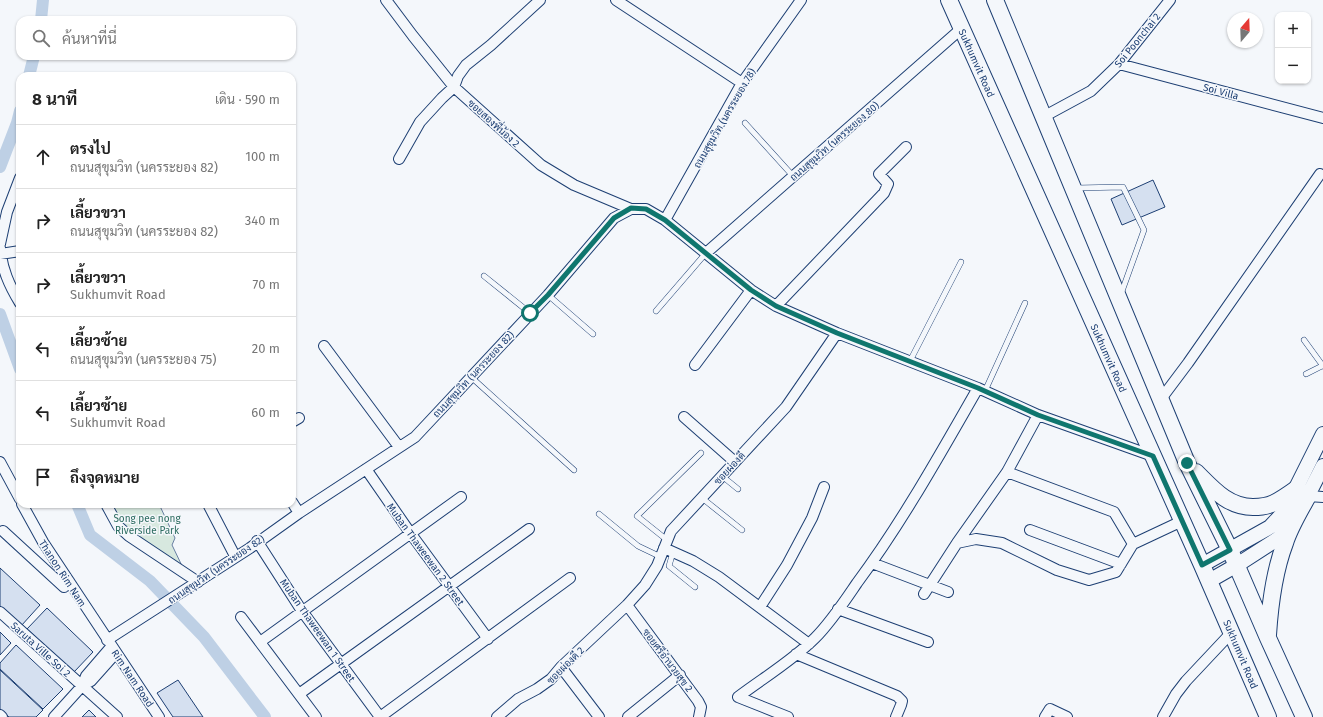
<!DOCTYPE html>
<html lang="th">
<meta charset="utf-8">
<style>
:root{--surface:#fff;--page:#f2f2f2;--text:#222;--muted:#767676;--line:#e0e0e0}
body{margin:0;font-family:"Fira Sans",Sarabun,sans-serif;background:var(--page);color:var(--text)}
.controls{position:absolute;right:12px;top:12px;display:grid;overflow:hidden;border-radius:8px;box-shadow:0 1px 3px #0004}
.controls button{width:36px;height:36px;display:grid;place-items:center;padding:0;border:0;border-bottom:1px solid var(--line);background:var(--surface);color:var(--text);font:20px sans-serif}
.compass{position:absolute;left:1227px;top:12px;width:36px;height:36px;border-radius:50%;background:var(--surface);box-shadow:0 1px 3px #0004;rotate:19deg}
.stop{position:absolute;width:12px;height:12px;margin:-9px;border:3px solid #0f766e;border-radius:50%;background:#fff}
.stop.end{background:#0f766e;border-color:#fff;box-shadow:0 1px 4px #0008}
.list{margin:0;padding:0;list-style:none}
h2{display:flex;justify-content:space-between;align-items:center;height:52px;margin:0;padding:0 16px;font-size:17px}
h2 small{font-size:13px;font-weight:400;color:var(--muted)}
.list li{display:grid;grid-template-columns:26px 1fr auto;gap:12px;align-items:center;box-sizing:border-box;height:64px;padding:0 16px;border-top:1px solid var(--line)}
.list b{display:block;font-size:15px;white-space:nowrap}
.list p{margin:0;font-size:13px;white-space:nowrap;color:var(--muted)}
.list em{font-size:13px;font-style:normal;color:var(--muted)}
.icon{flex:none;width:22px;height:22px;fill:none;stroke:currentColor;stroke-width:2;stroke-linecap:round;stroke-linejoin:round}
.map{position:relative;flex:none;width:1323px;height:717px;overflow:hidden}
.search{position:absolute;background:var(--surface);box-shadow:0 1px 3px #0004;left:16px;top:16px;width:280px;height:44px;display:flex;align-items:center;gap:10px;box-sizing:border-box;padding:0 14px;border-radius:12px;color:var(--muted);font-size:15px}
.panel{position:absolute;background:var(--surface);box-shadow:0 1px 3px #0004;left:16px;top:72px;width:280px;height:436px;border-radius:12px}
.map>svg:first-child{display:block}
.green{fill:#d7e8df;stroke:#687fa3}
.lines{fill:none;stroke-linecap:round;stroke-linejoin:round}
.canal{stroke:#bed0e5;stroke-width:12}
.building{fill:#d5e0f0;stroke:#1d3f73}
.lane-casing{stroke:#1d3f73;stroke-width:6}
.street-casing{stroke:#1d3f73;stroke-width:12}
.secondary-casing{stroke:#1d3f73;stroke-width:16}
.primary-casing{stroke:#1d3f73;stroke-width:18}
.lane{stroke:#f4f7fb;stroke-width:5}
.street{stroke:#f4f7fb;stroke-width:10}
.secondary{stroke:#f4f7fb;stroke-width:14}
.primary{stroke:#f4f7fb;stroke-width:16}
.route{stroke:#0f766e;stroke-width:5}
.labels{text-anchor:middle;stroke-width:3;stroke-linejoin:round;paint-order:stroke}
.street-label{font-size:10px;fill:#1d3f73;stroke:#f4f7fb}
.park-label{font-size:10px;fill:#2c6c60;stroke:#f4f7fb}
</style>
<div class="map">
<svg width="1323" height="717" viewBox="0 0 1323 717">
<rect width="100%" height="100%" fill="#f4f7fb"/>
<path class="green" d="M108,504H159L175,538L172,545L184,570L129,534Z"/>
<g class="lines">
<path class="canal" d="M41,20L43,0
M29,76L34,56
M0,167L17,123L20,111
M0,314L20,369
M77,504L90,535L150,581L204,637L265,717"/>
</g>
<path class="building" d="M1153,180L1165,207L1122,225L1111,199Z
M0,568L40,605L21,626L0,606Z
M47,608L93,652L74,672L27,629Z
M0,632L11,643L0,655Z
M16,645L63,689L43,709L0,669V663Z
M0,670L43,710L36,717H9L0,709Z
M178,680L203,717H173L157,693Z
M89,710L96,717H82Z"/>
<g class="lines">
<g class="lane-casing">
<path id="lane" d="M745,123L793,176
M1076,188L1123,187L1144,230L1121,294
M484,276L530,313
M548,295L593,334
M656,311L706,253
M1304,340L1323,366
M910,361L961,262
M1306,374L1322,366
M471,377L574,470
M985,391L1025,303
M722,476L738,489
M702,498L742,530
M599,514L638,546L661,557
M667,540L637,516L701,453
M673,552L669,566L695,587"/>
</g>
<g class="street-casing">
<path id="street" d="M386,0L413,36L454,87L541,165L574,185L631,209
M616,0L742,83
M1119,64L1323,118
M1043,117L1091,91L1119,64L1170,0
M399,159L420,122L442,98L454,87L458,76L466,65L491,45L540,0
M665,220L742,83L801,0
M0,244L7,212L20,178
M0,248C2,269 9,285 20,303
M706,253L962,28
M0,254L20,251
M776,306L884,193L888,184L879,174L906,147
M324,346L399,447
M695,365L751,290
M1161,399L1188,363L1320,174
M684,417L735,462
M292,422L299,418
M0,462L20,499
M366,469L411,534L488,639
M1007,472L1114,512L1133,544
M1308,496L1323,497
M292,502L299,513
M22,504L43,542L159,717
M106,504L118,526L129,536L198,582
M208,504L235,556
M1030,530L1121,564
M3,531L64,587L69,581
M257,541L302,611L380,717
M957,543L1007,472L1038,415
M664,548L693,561L719,577L809,644
M872,563L948,592
M924,594L957,543L976,539L1002,543L1057,570L1089,580L1116,572L1133,544L1182,521
M627,605L698,701L701,707L699,717
M760,607L787,565L812,518L824,487
M838,609L928,642
M0,612L117,717
M241,617L316,717
M107,640L250,548L299,513L415,437L548,295L614,218L631,209H646L665,220L751,290L776,306L837,333L978,388L1038,415L1153,456
M260,642L461,497
M796,654L897,696L902,701L901,705L896,717
M561,667L599,717
M82,686L86,676L111,647
M299,694L529,529
M738,697C763,678 792,661 815,638C831,622 844,602 857,583C903,521 940,454 978,388
M738,697L788,717
M0,715L2,717
M54,717L82,686L91,681L116,653
M380,717L570,578
M497,717L518,699L537,689L551,679L561,667L627,605L645,585L657,566L671,531L786,407L837,333
M628,717L680,675
M1045,717L1050,709L1067,717
M1163,717L1176,694L1186,681L1232,632"/>
</g>
<g class="secondary-casing">
<path id="secondary" d="M1303,505L1323,466
M1202,565L1270,527L1284,512L1323,434
M1209,581L1237,565L1279,538L1290,524"/>
</g>
<g class="primary-casing">
<path id="primary" d="M949,0L1202,565L1268,717
M995,0L1187,463L1230,550L1268,638L1304,717
M1196,472C1213,489 1228,507 1253,507C1260,507 1268,506 1274,503C1282,499 1289,494 1296,489
M1268,635C1270,604 1274,572 1285,543C1290,527 1300,511 1308,496"/>
</g>
<use href="#lane" class="lane"/>
<use href="#street" class="street"/>
<use href="#secondary" class="secondary"/>
<use href="#primary" class="primary"/>
</g>
<g class="lines">
<path class="route" d="M530,313L548,295L614,218L631,208L646,209L665,220L751,290L776,306L837,333L978,388L1038,415L1153,456L1202,565L1230,550L1187,463"/>
</g>
<g class="labels">
<g class="street-label">
<text transform="translate(1137 40) rotate(-51)" y="4">Soi Poonchai 2</text>
<text transform="translate(977 63) rotate(66)" y="4">Sukhumvit Road</text>
<text transform="translate(1221 91) rotate(15)" y="4">Soi Villa</text>
<text transform="translate(724 118) rotate(-60)" y="4">ถนนสุขุมวิท (นครระยอง 78)</text>
<text transform="translate(494 123) rotate(42)" y="4">ซอยสองพี่น้อง 2</text>
<text transform="translate(834 141) rotate(-41)" y="4">ถนนสุขุมวิท (นครระยอง 80)</text>
<text transform="translate(1109 358) rotate(66)" y="4">Sukhumvit Road</text>
<text transform="translate(473 374) rotate(-47)" y="4">ถนนสุขุมวิท (นครระยอง 82)</text>
<text transform="translate(729 468) rotate(-47)" y="4">ซอยผ่องดี</text>
<text transform="translate(426 554) rotate(54)" y="4">Muban Thaweewan 2 Street</text>
<text transform="translate(216 569) rotate(-34)" y="4">ถนนสุขุมวิท (นครระยอง 82)</text>
<text transform="translate(63 573) rotate(57)" y="4">Thanon Rim Nam</text>
<text transform="translate(318 630) rotate(55)" y="4">Muban Thaweewan 1 Street</text>
<text transform="translate(41 649) rotate(42)" y="4">Saruta Ville Soi 2</text>
<text transform="translate(1241 654) rotate(67)" y="4">Sukhumvit Road</text>
<text transform="translate(668 660) rotate(53)" y="4">ซอยศรีอำนวยสุข 2</text>
<text transform="translate(565 665) rotate(-45)" y="4">ซอยผ่องดี 2</text>
<text transform="translate(133 678) rotate(56)" y="4">Rim Nam Road</text>
</g>
<g class="park-label">
<text x="147" y="522">Song pee nong<tspan x="147" dy="12">Riverside Park</tspan></text>
</g>
</g>
</svg>
<div class="controls">
<button>+</button>
<button>−</button>
</div>
<svg class="compass" viewBox="-18 -18 36 36"><path d="M0-13l5 13h-10z" fill="#e53935"/><path d="M0 13l5-13h-10z" fill="#767676"/></svg>
<div class="stop" style="left:530px;top:313px"></div>
<div class="stop end" style="left:1187px;top:463px"></div>
<div class="search"><svg class="icon" aria-label="search" viewBox="0 0 24 24"><circle cx="10" cy="10" r="6"/><path d="M15 15l6 6"/></svg>ค้นหาที่นี่</div>
<section class="panel">
<h2>8 นาที<small>เดิน · 590 m</small></h2>
<ul class="list">
<li><svg class="icon" aria-label="ahead" viewBox="0 0 24 24"><path d="M12 20V5M6 11l6-6 6 6"/></svg><div><b>ตรงไป</b><p>ถนนสุขุมวิท (นครระยอง 82)</p></div><em>100 m</em></li>
<li><svg class="icon" aria-label="right" viewBox="0 0 24 24"><path d="M7 20v-9h11M14 6l5 5-5 5"/></svg><div><b>เลี้ยวขวา</b><p>ถนนสุขุมวิท (นครระยอง 82)</p></div><em>340 m</em></li>
<li><svg class="icon" aria-label="right" viewBox="0 0 24 24"><path d="M7 20v-9h11M14 6l5 5-5 5"/></svg><div><b>เลี้ยวขวา</b><p>Sukhumvit Road</p></div><em>70 m</em></li>
<li><svg class="icon" aria-label="left" viewBox="0 0 24 24"><path d="M17 20v-9H6M10 6l-5 5 5 5"/></svg><div><b>เลี้ยวซ้าย</b><p>ถนนสุขุมวิท (นครระยอง 75)</p></div><em>20 m</em></li>
<li><svg class="icon" aria-label="left" viewBox="0 0 24 24"><path d="M17 20v-9H6M10 6l-5 5 5 5"/></svg><div><b>เลี้ยวซ้าย</b><p>Sukhumvit Road</p></div><em>60 m</em></li>
<li><svg class="icon" aria-label="arrive" viewBox="0 0 24 24"><path d="M6 21V4h12l-3 4 3 4H6"/></svg><div><b>ถึงจุดหมาย</b></div></li>
</ul>
</section>
</div>
